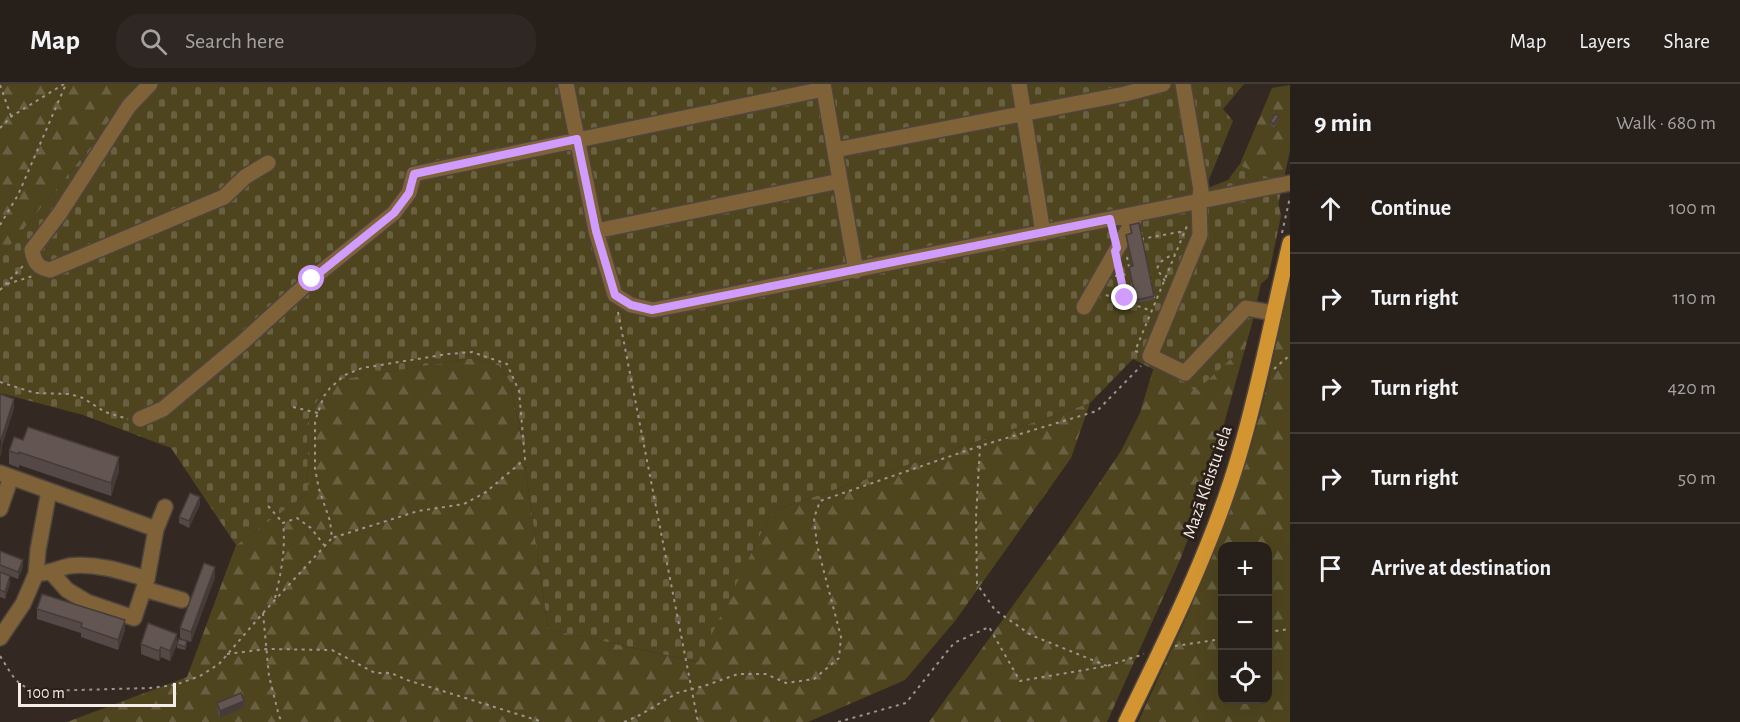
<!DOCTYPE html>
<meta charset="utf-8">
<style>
:root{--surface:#271f1a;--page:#2f2723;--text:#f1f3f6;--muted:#a4a2a2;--line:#433d39}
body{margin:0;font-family:"Alegreya Sans",sans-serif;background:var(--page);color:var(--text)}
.controls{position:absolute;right:18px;bottom:18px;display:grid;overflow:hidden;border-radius:12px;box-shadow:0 6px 24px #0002}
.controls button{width:54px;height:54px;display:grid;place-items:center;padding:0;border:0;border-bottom:2px solid var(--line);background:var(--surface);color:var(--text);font:30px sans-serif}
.scale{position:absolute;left:18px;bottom:15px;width:158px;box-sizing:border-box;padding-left:6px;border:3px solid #f4ede8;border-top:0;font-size:16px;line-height:21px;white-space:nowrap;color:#f4ede8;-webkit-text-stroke:4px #2a1f19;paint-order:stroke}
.stop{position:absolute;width:18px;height:18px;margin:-14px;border:4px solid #d09dff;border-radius:50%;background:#fff}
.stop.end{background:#d09dff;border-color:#fff;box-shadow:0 2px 6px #0008}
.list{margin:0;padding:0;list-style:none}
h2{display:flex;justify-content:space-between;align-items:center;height:78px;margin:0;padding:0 24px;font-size:26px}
h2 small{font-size:20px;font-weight:400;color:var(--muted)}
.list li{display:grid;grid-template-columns:39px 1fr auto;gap:18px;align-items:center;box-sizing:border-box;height:90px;padding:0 24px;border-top:2px solid var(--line)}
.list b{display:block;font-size:22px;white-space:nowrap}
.list em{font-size:20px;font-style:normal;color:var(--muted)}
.icon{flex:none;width:33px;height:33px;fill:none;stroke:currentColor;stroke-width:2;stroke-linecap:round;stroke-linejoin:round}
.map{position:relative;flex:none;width:1290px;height:638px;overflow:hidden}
header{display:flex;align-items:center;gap:36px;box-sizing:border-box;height:84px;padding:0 30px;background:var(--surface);border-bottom:2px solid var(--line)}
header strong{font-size:28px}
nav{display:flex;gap:33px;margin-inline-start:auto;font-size:21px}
.search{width:420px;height:54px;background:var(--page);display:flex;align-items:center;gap:15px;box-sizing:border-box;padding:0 21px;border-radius:24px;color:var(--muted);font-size:22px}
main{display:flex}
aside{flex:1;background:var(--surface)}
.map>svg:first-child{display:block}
.forest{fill:url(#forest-firs);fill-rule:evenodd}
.cemetery{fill:url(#cemetery-stones)}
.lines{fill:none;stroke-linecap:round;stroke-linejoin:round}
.minor-casing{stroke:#4f443e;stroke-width:18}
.major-casing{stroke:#4f443e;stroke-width:18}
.path{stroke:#9d958f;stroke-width:2;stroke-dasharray:3 4.5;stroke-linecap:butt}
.minor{stroke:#7f6237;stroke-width:15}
.major{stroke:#d29532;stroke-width:15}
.wall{fill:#554947}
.shaded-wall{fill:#453c39}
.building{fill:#635552;stroke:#453c39;stroke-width:1.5}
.route{stroke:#d09dff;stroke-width:8}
.labels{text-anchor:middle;stroke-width:6;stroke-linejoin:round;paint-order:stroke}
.street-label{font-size:18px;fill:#f4ede8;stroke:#2a1f19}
</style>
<header>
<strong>Map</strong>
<div class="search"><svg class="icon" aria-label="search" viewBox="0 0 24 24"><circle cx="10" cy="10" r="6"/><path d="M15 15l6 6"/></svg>Search here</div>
<nav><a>Map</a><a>Layers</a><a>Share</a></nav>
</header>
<main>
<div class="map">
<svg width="1290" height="638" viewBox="0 0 1290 638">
<defs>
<pattern id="forest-firs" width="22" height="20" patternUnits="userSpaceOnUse" patternTransform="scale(1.5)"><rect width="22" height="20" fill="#4e451f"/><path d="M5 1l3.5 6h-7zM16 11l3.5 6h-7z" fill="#686040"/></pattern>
<pattern id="cemetery-stones" width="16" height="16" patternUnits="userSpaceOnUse" patternTransform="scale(1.5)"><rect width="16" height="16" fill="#4e451f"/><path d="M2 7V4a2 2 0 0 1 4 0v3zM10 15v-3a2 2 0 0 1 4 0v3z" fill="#686040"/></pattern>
</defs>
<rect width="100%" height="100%" fill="#342922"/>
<path class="forest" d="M0,0H142L0,174Z
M1290,1V66L1253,236L1203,415L1180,476L1107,638H929L1066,448L1121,367L1140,329L1152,289L1272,4Z
M1290,197V638H1138L1187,532L1215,465L1251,363L1266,306ZM1222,462H1268V616H1222Z
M473,274L499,282L510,298L521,352L548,545L697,578L772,427L1090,319L1071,374L955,537L905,596L808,638H67L187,593L236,461L308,409L307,341L311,326L331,297Z"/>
<path class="cemetery" d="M142,0H1244L1223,25L1233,37L1205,105L1228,96L1239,81L1274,96L1281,132L1268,194L1239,218L1226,232L1237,242L1233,273L1196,307L1133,275L1090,319L772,427L698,578L548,545L521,352L510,298L499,282L473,274L331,297L311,326L307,341L308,409L236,461L171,364L83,331L0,309V174Z"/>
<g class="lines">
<g class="minor-casing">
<path id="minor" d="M150,0L129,22L60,129L32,166C34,178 38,184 50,186L224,113L245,93L268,79
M566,0L596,147L615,211L631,221L653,226L1290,99
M823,0L856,187
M1019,0L1043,149
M1183,0L1201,106L1199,117L1200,151L1150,272L1185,289L1246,224L1273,229
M835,66L1125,10L1163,0
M596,147L840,97
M1084,223L1137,130
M140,335L163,325L243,258L312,195L394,129L409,109L414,90L824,5
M0,389L156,445
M0,425L11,393
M51,488L67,506L87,518L134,534L147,495L156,445L165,423
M42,489C51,488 60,484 69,482C96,479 121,487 147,495
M144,505L182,516
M0,554L23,520L36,490L38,466L49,407"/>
</g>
<g class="major-casing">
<path id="major" d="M1126,638C1168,551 1213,462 1240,368C1260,300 1273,229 1290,159"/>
</g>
<path class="path" d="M0,1L11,32
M0,44L12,32L64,0
M0,141L18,111L66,0
M1141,148L1145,172
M1282,149L1290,113
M1141,155L1185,147
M1127,173L1129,183
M1119,186L1126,218L1152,227
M1149,189L1155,219
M1115,192L1130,190
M1165,197L1157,185C1160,176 1167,173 1175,170
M7,200L33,192
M0,206L23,182
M1106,211L1126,218
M1125,214L1135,212
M618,228L698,638
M1138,268L1135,267L1187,142
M1274,285L1290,271
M0,298L35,309L70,310L83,314L105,328L128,335
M293,323L318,329
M980,362L976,433L977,500L995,526L1031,551L1107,582
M268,422L283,439
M275,514C281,489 286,465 283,439L297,434L311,444L324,461
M263,529L269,592L279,632L282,638
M1268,548L1290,545
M1175,562L1222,555
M227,570L267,565L332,566L375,589H391L407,596L543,638
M0,572C14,593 16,605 43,607L150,604L175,601L200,592L219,580L263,529L332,454L330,437L319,405L315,385V337L324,312L330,304L345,291L362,284L448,270L472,268L507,280L519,307L525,375L486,408L464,420L418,427L332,454
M624,638L640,631L677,609L704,602L738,590H766L786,599L814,595L839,574L841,553L817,461L814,434L820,417L980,362L1097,327L1141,282
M838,638L906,619L954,559L989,543L1020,597L1107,582L1144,570"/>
<use href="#minor" class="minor"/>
<use href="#major" class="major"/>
</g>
<path class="wall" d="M1279,35L1274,44L1270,41V38Z
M1130,141L1154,212V216L1136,219L1129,186V183L1132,182L1126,154V151L1131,150Z
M14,353L119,387L111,412L19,381V384L9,380V367Z
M200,420L189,444L179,439V433Z
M0,467L23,482L18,495L0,488Z
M0,488L10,499L5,515L0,513Z
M215,493L191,558L180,554V544Z
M37,525L125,546L118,566L81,553V549L37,535Z
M141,560H177L170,577L161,573L159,577L141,570Z
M177,560L187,561L185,566L177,564Z
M217,619L244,624L220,634L217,626Z"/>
<path class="shaded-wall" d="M14,315V325L2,362V367L0,374L1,356Z
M119,373V387L111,412V399Z
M200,413V420L189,444V437Z
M23,476V482L18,495V488Z
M215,483V493L191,558V548Z
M10,492V499L5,515V508Z
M125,536V546L118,566V556Z
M177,550V560L170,577V567Z
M161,563V573L159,577V567Z
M244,617V624L220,634V627Z"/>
<path class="building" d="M1275,30L1279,32L1274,40L1270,38Z
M1139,139L1154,212L1136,216L1129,183L1133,182L1126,151L1132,149L1130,141Z
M0,310L14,315L1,356H0Z
M28,343L119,373L111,399L19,368V370L9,367L14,353L23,356Z
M190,409L200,413L189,437L179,433Z
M0,467L23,476L18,488L0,481Z
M204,479L215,483L191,548L180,544Z
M0,488L10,492L5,508L0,506Z
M42,510L125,536L118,556L81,543L82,539L37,525Z
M148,539L177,550L170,567L161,563L159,567L141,560Z
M179,555L187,557L185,563L177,560Z
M241,609L244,617L220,627L217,619Z"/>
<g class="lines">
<path class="route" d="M312,195L394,129L409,109L414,90L577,55L596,147L615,211L631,221L652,226L1110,135L1117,164L1115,167L1125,214"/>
</g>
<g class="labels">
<g class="street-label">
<text transform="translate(1207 398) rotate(-71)" y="6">Mazā Kleistu iela</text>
</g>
</g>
</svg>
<div class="controls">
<button>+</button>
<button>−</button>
<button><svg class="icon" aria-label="locate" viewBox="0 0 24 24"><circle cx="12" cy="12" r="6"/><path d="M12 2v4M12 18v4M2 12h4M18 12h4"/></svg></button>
</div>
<div class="scale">100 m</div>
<div class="stop" style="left:312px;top:195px"></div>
<div class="stop end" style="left:1125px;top:214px"></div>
</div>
<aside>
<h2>9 min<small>Walk · 680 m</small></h2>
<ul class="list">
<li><svg class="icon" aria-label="ahead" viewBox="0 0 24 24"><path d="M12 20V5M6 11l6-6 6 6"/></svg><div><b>Continue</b></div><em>100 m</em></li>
<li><svg class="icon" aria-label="right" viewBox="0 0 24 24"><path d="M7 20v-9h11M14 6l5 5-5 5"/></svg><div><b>Turn right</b></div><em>110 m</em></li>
<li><svg class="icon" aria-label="right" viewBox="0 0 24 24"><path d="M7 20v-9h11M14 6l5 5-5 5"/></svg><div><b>Turn right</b></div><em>420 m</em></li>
<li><svg class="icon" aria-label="right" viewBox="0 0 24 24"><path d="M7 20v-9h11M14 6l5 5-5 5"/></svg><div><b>Turn right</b></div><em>50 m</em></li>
<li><svg class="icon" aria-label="arrive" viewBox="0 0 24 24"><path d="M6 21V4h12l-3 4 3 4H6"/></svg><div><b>Arrive at destination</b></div></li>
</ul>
</aside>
</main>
